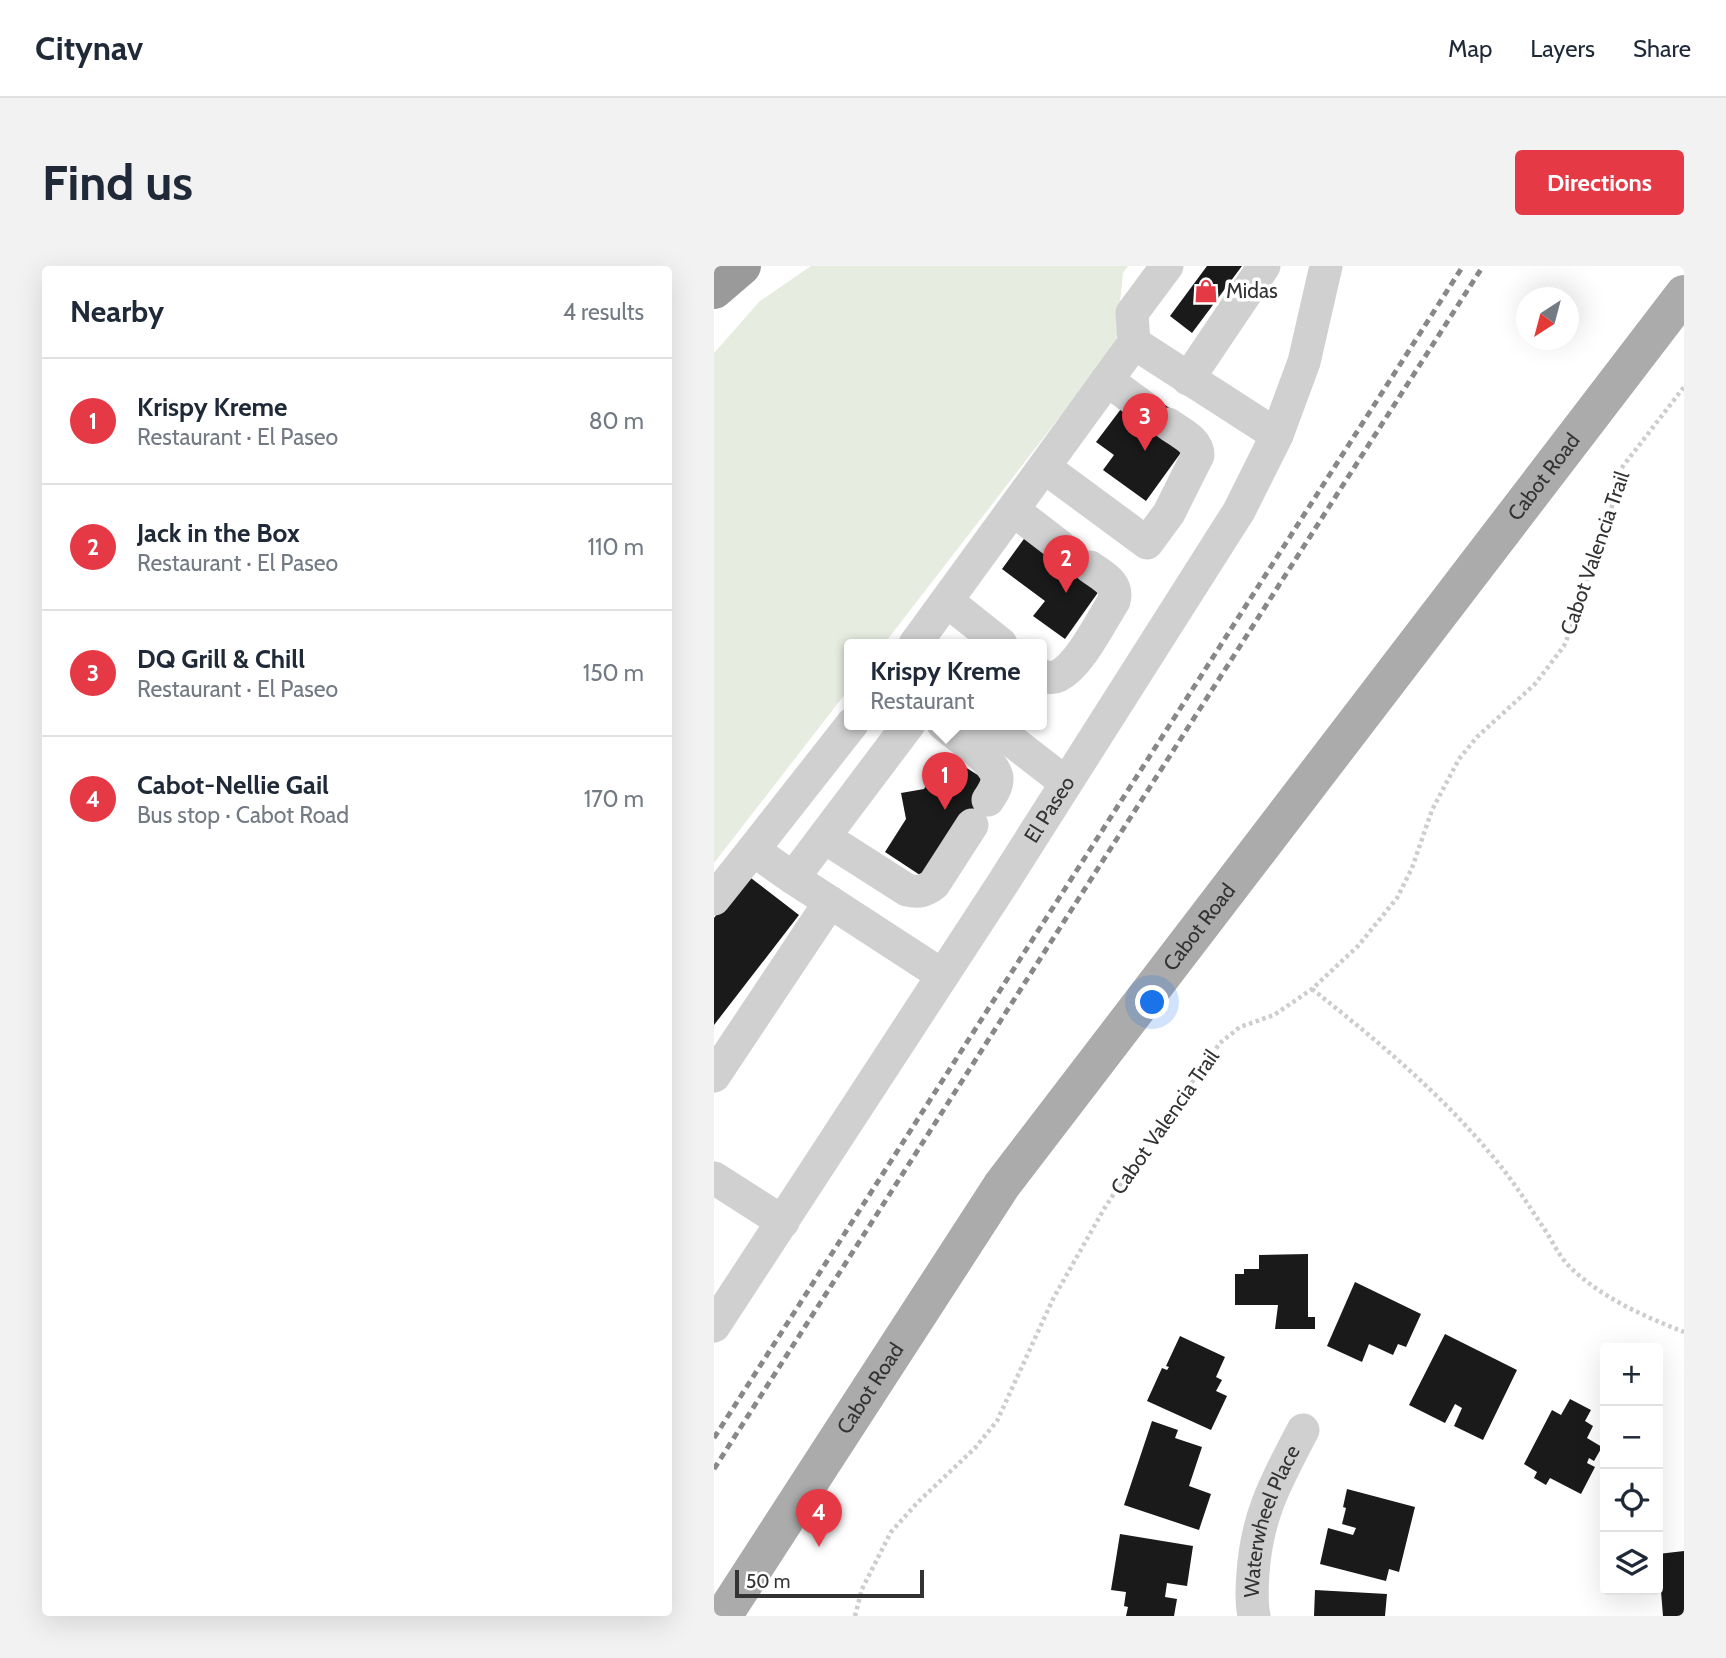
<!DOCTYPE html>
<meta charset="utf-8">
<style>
:root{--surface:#fff;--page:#f2f2f3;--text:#1f2937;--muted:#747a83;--line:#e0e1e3;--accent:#e63946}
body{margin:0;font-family:Cabin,sans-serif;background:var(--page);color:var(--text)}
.controls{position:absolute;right:21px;bottom:21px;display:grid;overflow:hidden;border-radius:7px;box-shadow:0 7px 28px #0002}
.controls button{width:63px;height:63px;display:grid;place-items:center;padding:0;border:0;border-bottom:2px solid var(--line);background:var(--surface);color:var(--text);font:35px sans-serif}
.compass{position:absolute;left:802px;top:21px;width:63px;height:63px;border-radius:50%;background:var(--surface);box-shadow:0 7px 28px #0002;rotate:216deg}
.scale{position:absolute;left:21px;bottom:18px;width:189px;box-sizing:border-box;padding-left:7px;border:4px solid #333;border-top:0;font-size:19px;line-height:24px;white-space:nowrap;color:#333;-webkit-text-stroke:5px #fff;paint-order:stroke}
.you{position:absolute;left:439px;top:737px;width:24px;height:24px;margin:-18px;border:5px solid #fff;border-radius:50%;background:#1a73e8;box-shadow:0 0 0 10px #1a73e833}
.badge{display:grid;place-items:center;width:46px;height:46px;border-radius:50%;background:var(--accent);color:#fff;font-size:23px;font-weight:700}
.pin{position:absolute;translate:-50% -58px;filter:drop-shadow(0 2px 4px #0008)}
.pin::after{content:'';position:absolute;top:37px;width:24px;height:21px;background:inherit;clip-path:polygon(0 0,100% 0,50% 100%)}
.popup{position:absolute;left:130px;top:373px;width:203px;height:91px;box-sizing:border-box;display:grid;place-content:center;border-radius:7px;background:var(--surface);filter:drop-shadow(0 2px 5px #0005);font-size:23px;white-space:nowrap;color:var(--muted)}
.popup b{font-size:26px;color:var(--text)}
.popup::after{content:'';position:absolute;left:50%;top:100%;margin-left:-14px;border:14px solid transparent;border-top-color:var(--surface)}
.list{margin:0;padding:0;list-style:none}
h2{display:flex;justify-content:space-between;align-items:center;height:91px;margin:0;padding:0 28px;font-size:30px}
h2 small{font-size:23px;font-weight:400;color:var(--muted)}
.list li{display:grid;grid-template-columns:46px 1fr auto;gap:21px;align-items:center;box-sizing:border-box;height:126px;padding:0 28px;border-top:2px solid var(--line)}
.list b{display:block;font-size:26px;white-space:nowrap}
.list p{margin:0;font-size:23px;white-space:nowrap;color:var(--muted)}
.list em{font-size:23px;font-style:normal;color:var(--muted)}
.icon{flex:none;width:38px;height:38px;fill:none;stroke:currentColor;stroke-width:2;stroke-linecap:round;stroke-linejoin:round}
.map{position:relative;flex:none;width:970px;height:1350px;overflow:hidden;border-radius:7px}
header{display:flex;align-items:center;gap:42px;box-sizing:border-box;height:98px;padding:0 35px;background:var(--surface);border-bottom:2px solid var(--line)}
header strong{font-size:33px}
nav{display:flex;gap:38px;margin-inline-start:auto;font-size:24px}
.intro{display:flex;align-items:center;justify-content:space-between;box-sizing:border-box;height:168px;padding:0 42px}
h1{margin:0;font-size:49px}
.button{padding:18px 32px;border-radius:7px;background:var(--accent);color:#fff;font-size:24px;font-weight:700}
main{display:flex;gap:42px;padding:0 42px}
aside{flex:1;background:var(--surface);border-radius:7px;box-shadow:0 7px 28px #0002}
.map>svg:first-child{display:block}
.green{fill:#e6ecdf}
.building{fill:#1a1a1a}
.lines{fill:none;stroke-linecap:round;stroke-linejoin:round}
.path{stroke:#cdcdcd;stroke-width:4.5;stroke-dasharray:3.5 3.5;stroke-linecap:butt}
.minor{stroke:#d0d0d0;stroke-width:33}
.major{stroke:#ababab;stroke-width:38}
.highway{stroke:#9a9a9a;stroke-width:38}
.rail{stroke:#888;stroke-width:5;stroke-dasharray:7 5;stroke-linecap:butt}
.labels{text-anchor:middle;stroke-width:7;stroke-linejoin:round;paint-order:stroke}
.poi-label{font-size:21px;fill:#333;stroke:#fff;text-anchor:start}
.street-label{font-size:21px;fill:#333;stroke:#fff}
</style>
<header>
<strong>Citynav</strong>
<nav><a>Map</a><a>Layers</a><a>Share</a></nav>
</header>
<div class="intro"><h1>Find us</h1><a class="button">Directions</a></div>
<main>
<aside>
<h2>Nearby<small>4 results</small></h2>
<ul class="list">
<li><span class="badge">1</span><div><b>Krispy Kreme</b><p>Restaurant · El Paseo</p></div><em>80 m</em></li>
<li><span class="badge">2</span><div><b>Jack in the Box</b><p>Restaurant · El Paseo</p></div><em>110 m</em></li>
<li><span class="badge">3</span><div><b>DQ Grill &amp; Chill</b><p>Restaurant · El Paseo</p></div><em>150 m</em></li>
<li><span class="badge">4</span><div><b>Cabot-Nellie Gail</b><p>Bus stop · Cabot Road</p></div><em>170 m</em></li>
</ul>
</aside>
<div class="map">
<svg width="970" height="1350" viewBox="0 0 970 1350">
<rect width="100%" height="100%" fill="#fff"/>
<path class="green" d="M97,0H414L409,7L402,78L170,378H135V423L0,597V87L46,35Z"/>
<path class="building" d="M493,0H528L478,67L456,50Z
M442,133L463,147L471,181L432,235L389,204L400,189L382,176L410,139Z
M315,266L352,271L382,293L390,318L351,373L319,350L331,335L288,303Z
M232,489L278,518L215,615L171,586L192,553L187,527L210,523Z
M33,609L85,649L0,759V652Z
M594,988V1051H601V1063H561L564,1039H521V1008H530V1003H545V989Z
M641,1016L707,1048L692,1081L684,1078L679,1089L655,1078L648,1096L613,1080Z
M731,1068L803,1104L769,1174L740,1160L748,1142L741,1138L731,1157L695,1139Z
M466,1070L511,1091L502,1111L508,1114L502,1125L513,1130L497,1164L433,1135L448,1102L453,1104L455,1101L452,1100Z
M856,1133L877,1144L871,1155L879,1160L873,1172L888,1181L880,1195L875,1192L873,1197L881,1201L867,1228L836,1212L832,1219L820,1212L823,1206L810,1198L838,1144L847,1149Z
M438,1155L464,1164L461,1172L488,1181L475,1220L497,1228L485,1264L410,1239Z
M633,1223L701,1241L685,1306L675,1303L672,1315L606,1298L614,1262L639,1269L642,1262L628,1258L632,1242L629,1241Z
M406,1268L479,1280L473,1320L453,1317L451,1331L463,1333L460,1350H412L414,1341L410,1340L412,1326L397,1324Z
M970,1285V1350H949L944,1288Z
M601,1324L673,1328L671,1350H600Z"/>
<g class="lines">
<path class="path" d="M598,723C661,773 723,824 775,886C796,910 813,937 831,964C839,976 845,990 855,1000C886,1031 929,1050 970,1066
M141,1350L148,1323L177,1266L204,1236L261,1182L283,1155L339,1033L390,943L418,900L506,777L526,761L560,749L598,723L644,680L683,632L698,602L718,544L745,493L763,471L821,418L850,380L868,336L875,302L894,258L906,204L970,121"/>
<g class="minor">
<path d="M420,77L418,47L453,0"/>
<path d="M474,113L550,0"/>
<path d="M393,114L434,144"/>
<path d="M330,201L433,277L455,247L484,189C484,174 465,166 454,158"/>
<path d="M299,244L346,280"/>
<path d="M233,335L287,378"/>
<path d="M201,378L420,77L563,169"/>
<path d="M328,410C334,411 338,413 344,410C366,399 387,355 400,335C405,317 388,310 376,301"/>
<path d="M195,458L79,612L228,709"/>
<path d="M229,458C242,469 284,497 283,513C283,521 278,528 274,534"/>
<path d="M276,458L352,517"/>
<path d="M110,571L193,624C205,627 211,625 220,618L258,559"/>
<path d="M39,584L138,458"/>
<path d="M0,633L39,584L79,612"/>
<path d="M0,810L116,636"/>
<path d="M0,912L69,956"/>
<path id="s1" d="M0,1060L287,620L525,245L563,169L590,96L612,0"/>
<path id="s2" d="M540,1350C537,1335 538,1322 539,1307C543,1248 563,1214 589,1164"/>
</g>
<path class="major" id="s3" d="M9,1350L288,919L970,28"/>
<path class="highway" d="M0,24L28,0"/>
<path class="rail" d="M0,1172L749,0
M0,1203L769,0"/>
</g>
<defs>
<g id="shop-bare" transform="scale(1.89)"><path d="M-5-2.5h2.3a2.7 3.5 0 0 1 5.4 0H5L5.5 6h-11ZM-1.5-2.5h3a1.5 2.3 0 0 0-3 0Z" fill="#e63946" stroke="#fff" stroke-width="2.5" paint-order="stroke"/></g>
</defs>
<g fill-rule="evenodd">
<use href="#shop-bare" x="492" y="25"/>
</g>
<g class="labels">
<g class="poi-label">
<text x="512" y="32">Midas</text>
</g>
<g class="street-label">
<text dy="7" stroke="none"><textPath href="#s3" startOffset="1405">Cabot Road</textPath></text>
<text transform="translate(881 287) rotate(-71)" y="7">Cabot Valencia Trail</text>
<text dy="7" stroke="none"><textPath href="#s1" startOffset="616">El Paseo</textPath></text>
<text dy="7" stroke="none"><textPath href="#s3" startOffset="838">Cabot Road</textPath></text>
<text transform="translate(451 856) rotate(-55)" y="7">Cabot Valencia Trail</text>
<text dy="7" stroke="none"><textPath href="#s3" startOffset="271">Cabot Road</textPath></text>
<text dy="7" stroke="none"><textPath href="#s2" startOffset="98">Waterwheel Place</textPath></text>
</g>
</g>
</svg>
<div class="controls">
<button>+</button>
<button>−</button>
<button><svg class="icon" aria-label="locate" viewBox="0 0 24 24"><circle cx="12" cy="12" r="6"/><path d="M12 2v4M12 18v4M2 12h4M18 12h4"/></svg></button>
<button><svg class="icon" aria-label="layers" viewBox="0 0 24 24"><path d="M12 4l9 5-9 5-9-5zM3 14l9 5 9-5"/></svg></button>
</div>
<svg class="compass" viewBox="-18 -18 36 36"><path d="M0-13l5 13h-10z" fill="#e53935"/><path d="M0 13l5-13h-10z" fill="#747a83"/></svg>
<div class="scale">50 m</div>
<div class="you"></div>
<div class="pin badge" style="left:231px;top:544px">1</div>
<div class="popup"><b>Krispy Kreme</b>Restaurant</div>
<div class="pin badge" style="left:352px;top:327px">2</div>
<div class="pin badge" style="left:431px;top:185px">3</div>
<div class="pin badge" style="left:105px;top:1281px">4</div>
</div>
</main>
